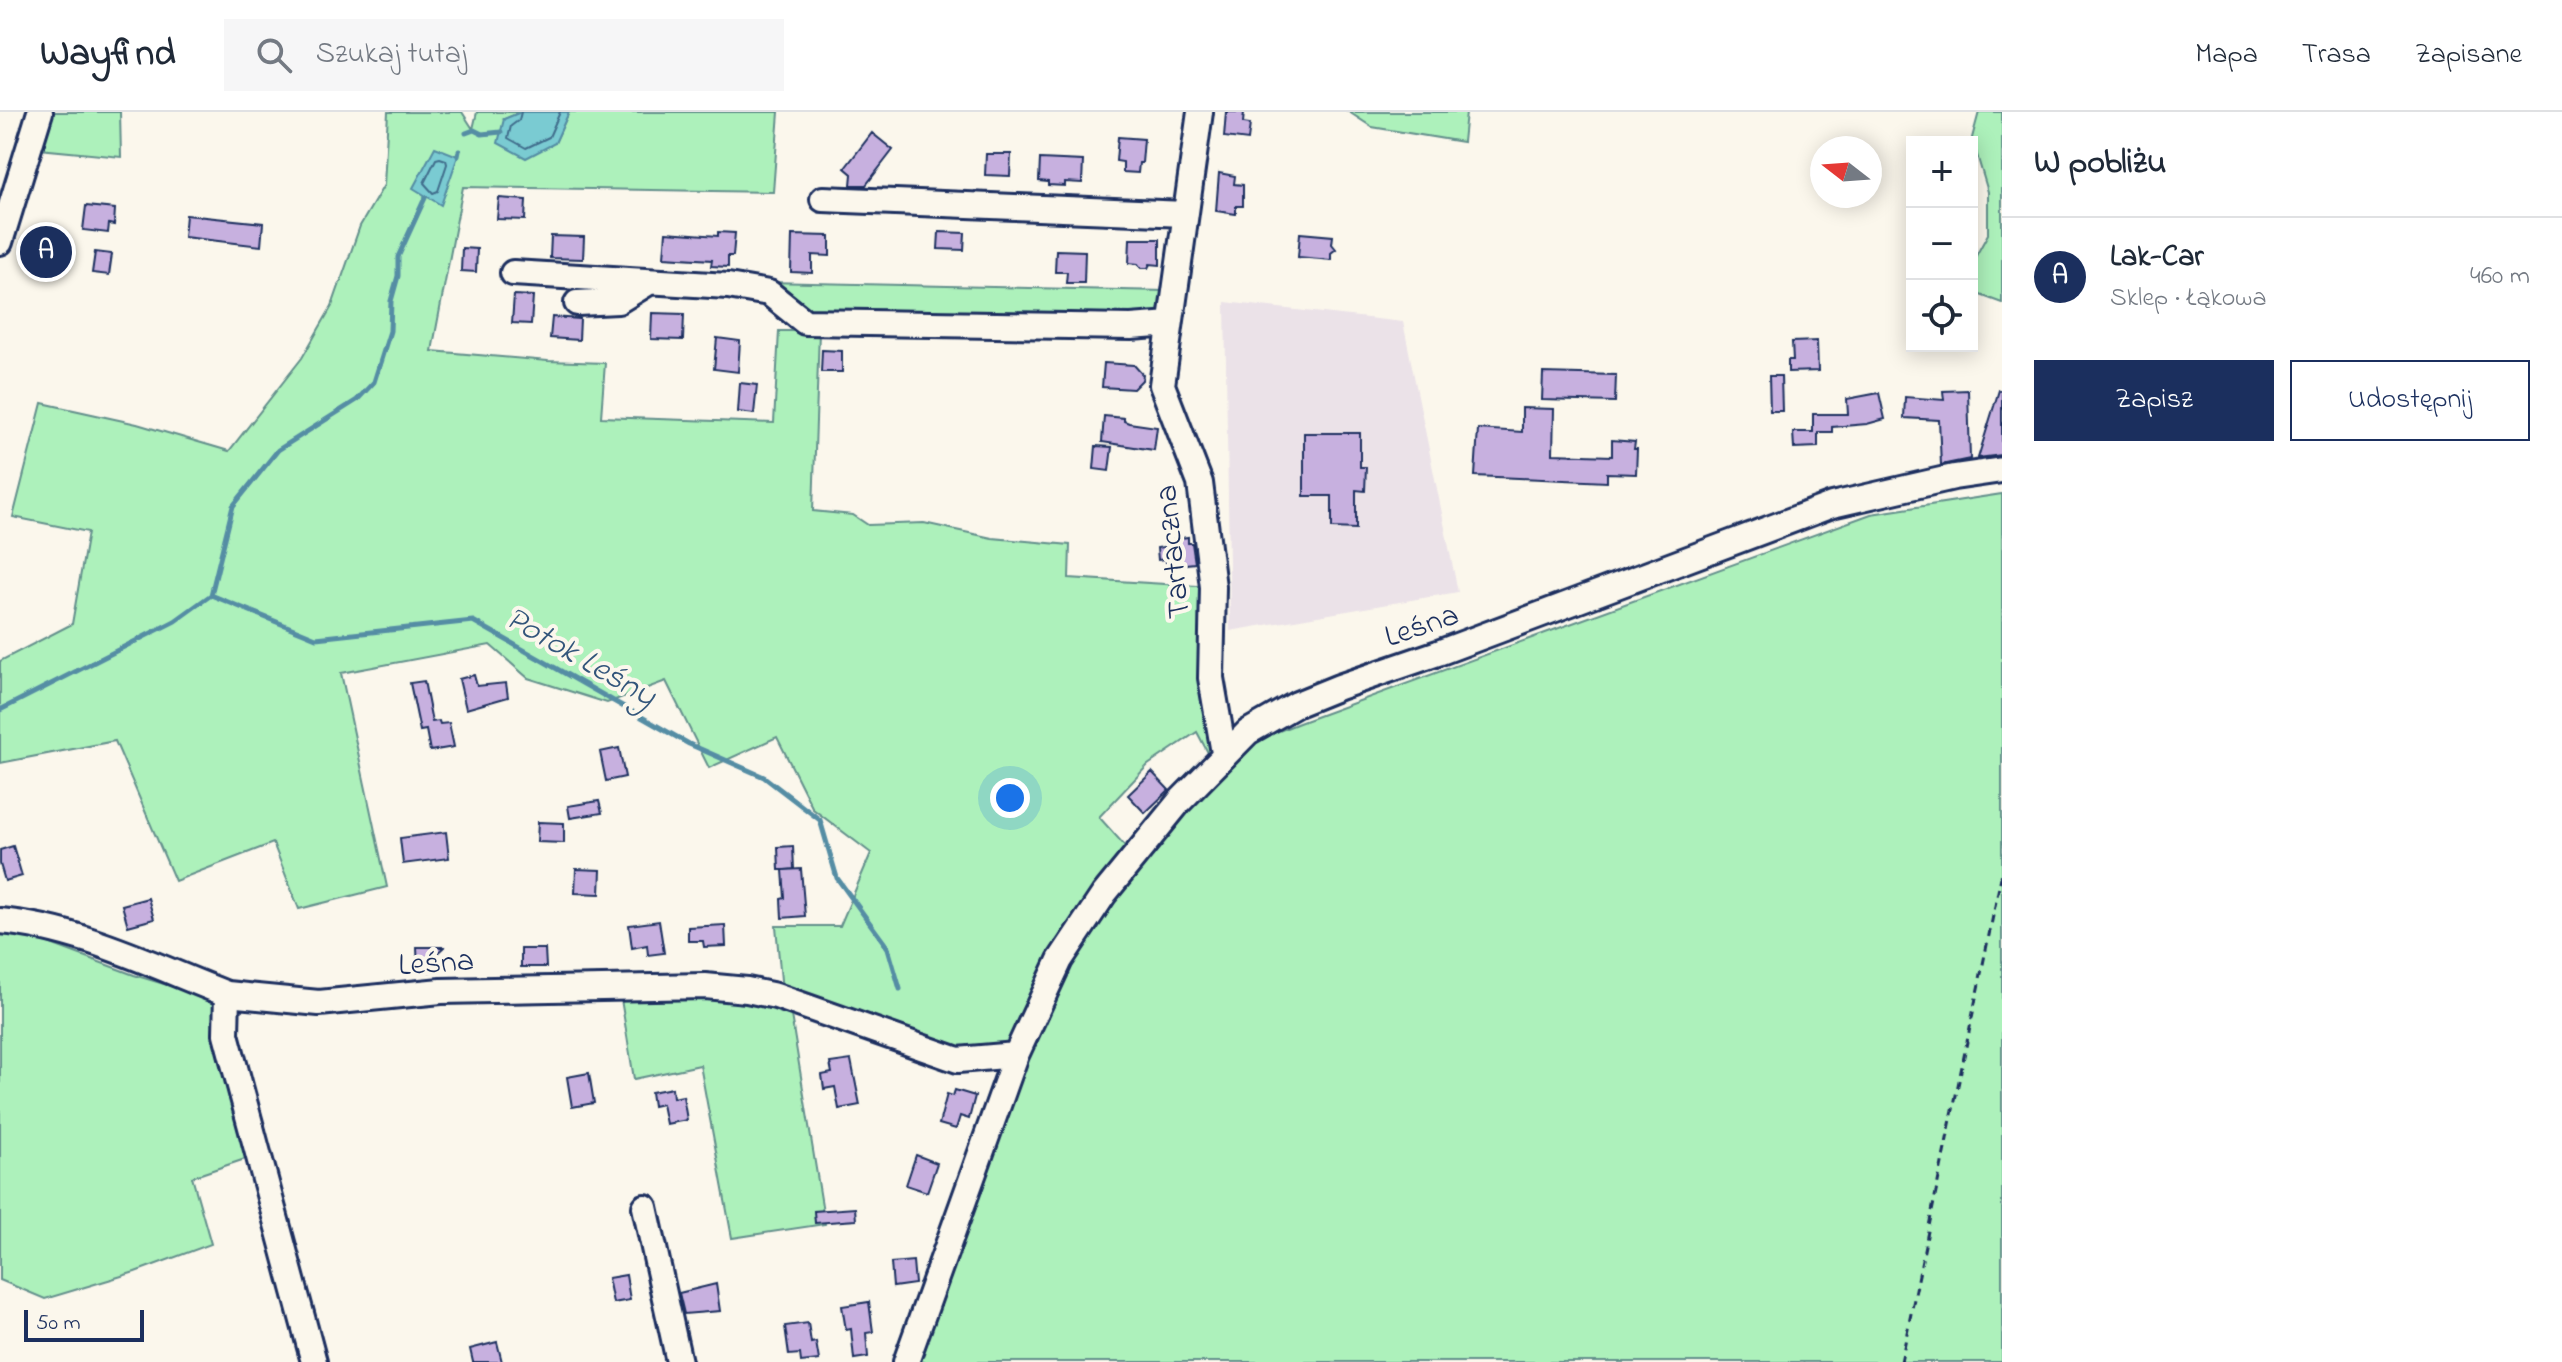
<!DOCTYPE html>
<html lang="pl">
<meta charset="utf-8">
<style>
:root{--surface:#fff;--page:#f6f6f7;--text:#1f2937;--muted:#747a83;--line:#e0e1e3;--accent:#1b2f5e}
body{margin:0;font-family:"Indie Flower",sans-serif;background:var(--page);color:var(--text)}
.controls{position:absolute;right:24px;top:24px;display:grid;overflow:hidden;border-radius:0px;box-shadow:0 4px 20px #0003}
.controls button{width:72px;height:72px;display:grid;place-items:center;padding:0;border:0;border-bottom:2px solid var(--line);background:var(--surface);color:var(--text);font:40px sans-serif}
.compass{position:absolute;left:1810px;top:24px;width:72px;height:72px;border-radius:50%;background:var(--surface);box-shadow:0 4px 20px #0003;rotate:287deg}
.scale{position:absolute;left:24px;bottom:20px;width:120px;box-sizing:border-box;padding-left:8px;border:4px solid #1b2f5e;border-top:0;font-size:22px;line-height:28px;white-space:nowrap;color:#1b2f5e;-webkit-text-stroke:6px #fbf7ec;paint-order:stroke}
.you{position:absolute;left:1010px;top:686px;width:28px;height:28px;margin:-20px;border:6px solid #fff;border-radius:50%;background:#1a73e8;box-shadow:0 0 0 12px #1a73e833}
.badge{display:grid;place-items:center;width:52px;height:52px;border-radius:50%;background:var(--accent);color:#fff;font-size:26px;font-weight:700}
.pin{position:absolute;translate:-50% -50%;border:4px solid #fff;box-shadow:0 2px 8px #0006}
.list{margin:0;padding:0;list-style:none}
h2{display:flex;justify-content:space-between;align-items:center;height:104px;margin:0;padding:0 32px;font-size:34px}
h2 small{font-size:26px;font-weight:400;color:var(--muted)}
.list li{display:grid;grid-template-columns:52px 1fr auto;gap:24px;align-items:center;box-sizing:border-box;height:120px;padding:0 32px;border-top:2px solid var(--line)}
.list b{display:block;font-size:30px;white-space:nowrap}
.list p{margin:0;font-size:26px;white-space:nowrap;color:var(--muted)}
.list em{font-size:26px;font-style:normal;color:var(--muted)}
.actions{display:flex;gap:16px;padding:24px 32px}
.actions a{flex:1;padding:18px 0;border:2px solid var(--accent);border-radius:0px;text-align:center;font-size:28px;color:var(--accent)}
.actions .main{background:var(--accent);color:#fff}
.icon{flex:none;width:44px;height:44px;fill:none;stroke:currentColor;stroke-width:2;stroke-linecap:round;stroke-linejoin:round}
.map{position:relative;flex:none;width:2002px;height:1250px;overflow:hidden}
header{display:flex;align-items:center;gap:48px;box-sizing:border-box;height:112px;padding:0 40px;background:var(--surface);border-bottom:2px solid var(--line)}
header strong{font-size:38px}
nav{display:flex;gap:44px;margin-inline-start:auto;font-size:28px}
.search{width:560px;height:72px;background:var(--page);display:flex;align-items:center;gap:20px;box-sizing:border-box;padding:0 28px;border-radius:0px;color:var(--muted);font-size:30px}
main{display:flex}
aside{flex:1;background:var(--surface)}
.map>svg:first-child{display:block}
.built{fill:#ebe2e8}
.green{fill:#adf1bb;stroke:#64908c;stroke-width:2;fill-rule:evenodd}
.water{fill:#7acbd2;stroke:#548da4;stroke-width:2}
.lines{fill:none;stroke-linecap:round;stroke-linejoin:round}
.shore{stroke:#416d8c;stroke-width:2}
.stream{stroke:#548da4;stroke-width:5}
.building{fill:#c7b0df;stroke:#1b2f5e;stroke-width:2}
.minor-casing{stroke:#1b2f5e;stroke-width:30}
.path{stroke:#1b2f5e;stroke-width:3;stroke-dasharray:8 6;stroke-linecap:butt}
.minor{stroke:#fbf7ec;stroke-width:24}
.labels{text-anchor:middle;stroke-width:8;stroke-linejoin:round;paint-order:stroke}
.street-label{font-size:32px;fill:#1b2f5e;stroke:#fbf7ec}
.water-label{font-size:34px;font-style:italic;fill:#33567b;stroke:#fbf7ec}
</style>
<header>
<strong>Wayfind</strong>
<div class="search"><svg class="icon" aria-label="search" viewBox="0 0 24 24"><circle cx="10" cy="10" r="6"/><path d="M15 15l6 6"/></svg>Szukaj tutaj</div>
<nav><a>Mapa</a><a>Trasa</a><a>Zapisane</a></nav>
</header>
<main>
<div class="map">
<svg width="2002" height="1250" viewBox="0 0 2002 1250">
<rect width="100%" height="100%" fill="#fbf7ec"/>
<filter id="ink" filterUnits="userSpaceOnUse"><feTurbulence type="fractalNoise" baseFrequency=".0125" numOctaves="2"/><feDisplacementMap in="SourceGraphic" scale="16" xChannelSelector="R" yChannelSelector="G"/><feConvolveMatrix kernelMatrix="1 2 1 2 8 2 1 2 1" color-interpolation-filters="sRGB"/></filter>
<g filter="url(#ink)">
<path class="built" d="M1225,190L1403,210L1458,480L1230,519Z"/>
<path class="green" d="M40,0H120L121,45L29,36Z
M388,0H462L473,17L477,0H521L504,7L555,31L569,0H779L773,80L463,75L432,239L548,249L605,251L601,305L774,311L779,219H819L813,399L853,403L868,413L924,411L992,426L1070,433L1069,466L1213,475L1224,641L1299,611L1871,402L2002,382V1250H906L1016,944L958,948L782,879L776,814H840L871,741L813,697L777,625L709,656L666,569L607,591L528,566L490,533L341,561L387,775L299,797L273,731L175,769L115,629L0,651V549L72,512L88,420L13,405L42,291L137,312L229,339L302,246L332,194L360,114L384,73ZM1197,620L1214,652L1134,744L1099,705L1148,653Z
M1349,0H1466L1463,30L1372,15Z
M1979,0H2002V191L1972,180V151L1988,122V80L1972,26Z
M766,170L1166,179L1163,200L1140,205H806Z
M0,802L43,829L134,863L214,887L248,1046L192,1065L211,1132L135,1160L45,1187L0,1168Z
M620,881H707L790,897L825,1112L732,1126L700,953L634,967Z"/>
<path class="water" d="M521,0H569L555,31L526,46L498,31L504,7Z
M435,35L458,44L441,93L413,76Z"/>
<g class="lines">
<path class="shore" d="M521,0L519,8L511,14L508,26L526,36L549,25L560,0
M440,46L446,48L447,52L438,79L433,81L424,71L436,47Z"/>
<path class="stream" d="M466,21L474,18L482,22L501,20
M458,44L459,39
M211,483L233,394L278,338L357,288L374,270L390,219L391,189L398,164V145L425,86
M0,598L175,509L211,483L316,526L473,509L689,632L764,665L820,708L837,766L888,836L900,877"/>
</g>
<path class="building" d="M1226,0H1244L1243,11L1250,12L1248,28L1224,25Z
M872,21L893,38L866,73H851L852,62L845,56Z
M1118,25L1144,27L1142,51H1139L1138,61L1123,60V50L1116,49Z
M986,42H1011L1010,64L985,63Z
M1040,47L1083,49L1082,71L1065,70V74L1048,73V70L1039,69Z
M1219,61L1235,64L1234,72L1243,73V94H1236V102L1216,99Z
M499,86L526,88L525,108L497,107Z
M86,94L115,97L114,113L109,112L108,121L83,118Z
M186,103L263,111L261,134L184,125Z
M666,120L718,124V120L735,121L733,144H728V155L711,154L712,148L664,145Z
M939,120L965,121L964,138L938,137Z
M1300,121L1333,124L1332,132L1336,137L1331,141V148L1298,145Z
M792,123L830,124V144L812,143V161L791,160Z
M551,124L584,125L583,147L550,146Z
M1130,127H1160V153L1150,152L1148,156H1141L1138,152L1129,151Z
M37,131L55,133L54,152L35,150Z
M462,136L477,137L476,160L461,159Z
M1056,138L1085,139L1084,171H1066L1067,160H1055Z
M95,140L112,142L109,163L92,161Z
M514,183L533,184L531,212L512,211Z
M652,201L684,202L683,228L651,227Z
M552,205L580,207L579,228L550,226Z
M717,226L740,229L738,260L714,257Z
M1817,229L1818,259L1788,260V248H1793L1792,230Z
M822,238L842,239V260H821Z
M1104,251L1134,253L1143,263L1142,268L1133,277L1102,275Z
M1543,261L1616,263L1615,290L1542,288Z
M1769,264H1781L1782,299H1770Z
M740,271L757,273L754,302L738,300Z
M1968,278L1970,347L1941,353L1939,308L1904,306L1905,285L1944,288L1943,279Z
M1999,278L2002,279V343L1978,346Z
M1879,281L1885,307L1867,312L1832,315V320H1818V335L1794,336L1793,320H1813V302H1848L1847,287Z
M1522,296L1554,297L1553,342L1612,344V328L1635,330L1634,337H1637L1636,362L1607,361V370L1475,364L1478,317L1522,320Z
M1104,304L1124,306V309L1129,311L1157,315L1154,338L1102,330Z
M1304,321H1360V355H1366L1365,379L1356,378V417L1332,416V384H1304Z
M1096,334L1112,335L1109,359L1094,357Z
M1188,425V431H1192L1195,451L1166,454V447L1158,448L1157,436L1175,433L1174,427Z
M474,563L477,574L506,571L508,585L466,597L459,567Z
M424,569L432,610L439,609L440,612L449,611L454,635L430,639L426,618L420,619L410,571Z
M619,636L625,665L606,669L600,640Z
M1152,660L1169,678L1145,701L1128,683Z
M599,689L602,701L570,706L568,694Z
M538,710L564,711V731L537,730Z
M446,720L449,746L403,752L400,726Z
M13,734L22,764L5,769L0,752V738Z
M793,734L794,757L784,758L801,757L805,804L782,806L781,787L785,786L783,758H779L778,735Z
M576,757L601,758L600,782L575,781Z
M148,786L154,807L128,814L122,793Z
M659,809L664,841L648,843L647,833L632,836L629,813Z
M725,813L726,834L704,835L703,829H688V815Z
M417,835H444L434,844V859L418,860Z
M521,837H545L546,855H521Z
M851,948L860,993L839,997L835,975L824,977L822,963L832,961L830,951Z
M589,961L594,991L572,995L567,965Z
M672,976L673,986L683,984L687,1008L666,1012L662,992L653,994L651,980Z
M955,978L975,984L969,1007L960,1004L956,1017L939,1012L947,982L953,984Z
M916,1043L937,1051L927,1080L906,1073Z
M855,1096L856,1108L815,1111L814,1099Z
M913,1149L915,1172L893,1175L891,1151Z
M626,1163L630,1188L613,1191L608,1166Z
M716,1172L720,1199L684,1202L679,1181Z
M869,1190L873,1220L866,1221L868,1245L854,1247L851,1217L846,1218L842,1194Z
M808,1211L811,1231L816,1230L819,1248L801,1250L800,1242L789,1243L785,1214Z
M497,1230L502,1250H473L470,1237Z"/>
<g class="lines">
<g class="minor-casing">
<path id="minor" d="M1200,0L1162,273L1200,371L1213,475L1211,566L1224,641
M823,87L1185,102
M0,130L40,0
M513,161L728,174L769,181L805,210L1131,215L1170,212
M577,191L618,189L649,170
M0,809C79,816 154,854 227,882
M645,1095L679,1250
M314,1250L226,922L227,882L319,891L441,879L705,874L747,878L776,884L958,948L1016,943
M906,1250L1016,943L1060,848L1104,782L1179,690L1248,620L1297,592L1339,575L1438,541L1832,393L1954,365L2002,358"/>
</g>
<path class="path" d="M1901,1250L2002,760"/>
<use href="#minor" class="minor"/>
</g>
</g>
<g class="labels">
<g class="street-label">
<text transform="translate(1171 440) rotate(-96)" y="11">Tartaczna</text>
<text transform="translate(1421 512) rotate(-19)" y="11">Leśna</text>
<text transform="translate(436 849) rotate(-4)" y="11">Leśna</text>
</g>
<g class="water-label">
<text transform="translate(582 543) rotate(30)" y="12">Potok Leśny</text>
</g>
</g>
</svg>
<div class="controls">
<button>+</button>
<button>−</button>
<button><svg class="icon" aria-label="locate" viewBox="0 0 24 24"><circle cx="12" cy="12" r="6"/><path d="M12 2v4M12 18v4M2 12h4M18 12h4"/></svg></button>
</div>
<svg class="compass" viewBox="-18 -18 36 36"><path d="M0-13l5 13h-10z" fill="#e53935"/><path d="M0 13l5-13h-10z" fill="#747a83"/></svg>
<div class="scale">50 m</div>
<div class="you"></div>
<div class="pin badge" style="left:46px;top:140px">A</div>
</div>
<aside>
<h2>W pobliżu<small></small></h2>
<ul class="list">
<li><span class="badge">A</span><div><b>Lak-Car</b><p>Sklep · Łąkowa</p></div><em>460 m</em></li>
</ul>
<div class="actions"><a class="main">Zapisz</a><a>Udostępnij</a></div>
</aside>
</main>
